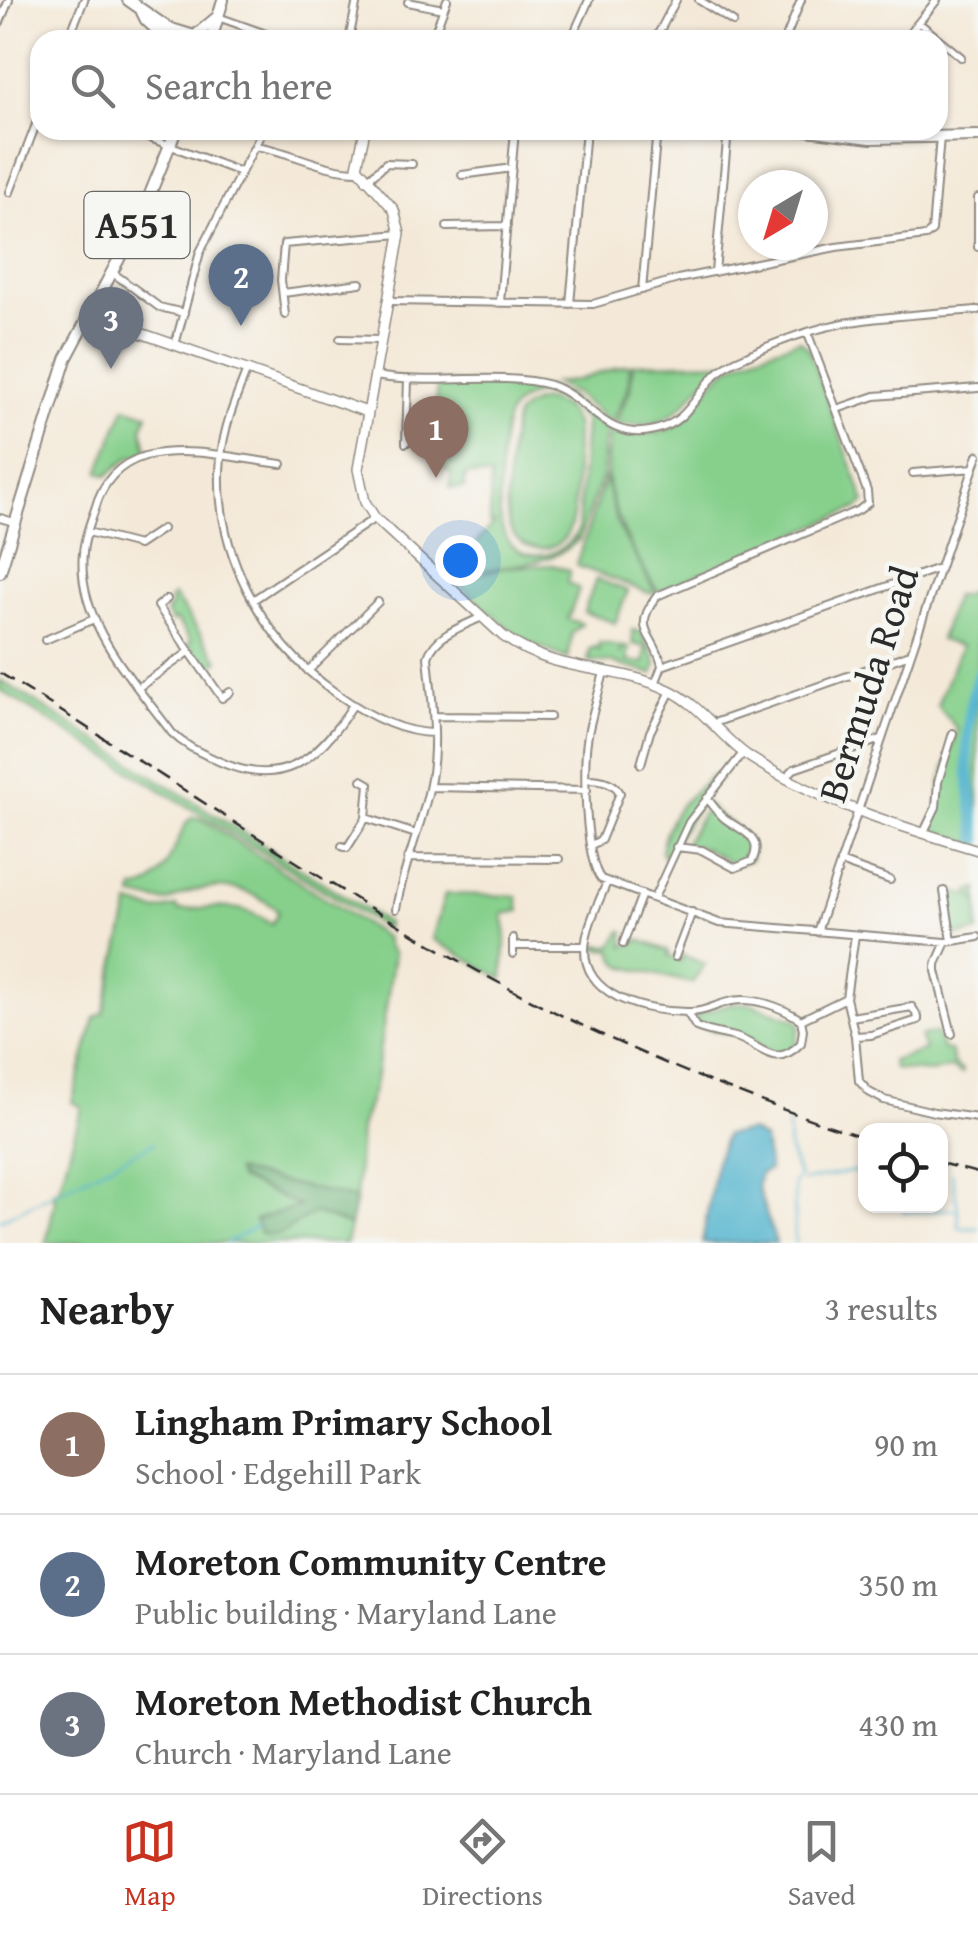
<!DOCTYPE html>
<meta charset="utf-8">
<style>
:root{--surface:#fff;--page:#f6f6f6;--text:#222;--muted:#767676;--line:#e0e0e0;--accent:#c8321e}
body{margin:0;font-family:"Gentium Book Plus",serif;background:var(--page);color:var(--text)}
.controls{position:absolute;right:30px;bottom:30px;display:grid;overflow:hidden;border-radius:20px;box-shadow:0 2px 8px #0004}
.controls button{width:90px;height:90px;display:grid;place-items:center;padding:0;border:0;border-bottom:2px solid var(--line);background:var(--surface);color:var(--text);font:50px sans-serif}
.compass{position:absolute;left:738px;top:170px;width:90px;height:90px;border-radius:50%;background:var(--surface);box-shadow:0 2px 8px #0004;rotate:218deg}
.you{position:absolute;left:460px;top:560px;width:35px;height:35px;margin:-25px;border:8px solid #fff;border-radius:50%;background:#1a73e8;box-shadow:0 0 0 15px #1a73e833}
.badge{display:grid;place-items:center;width:65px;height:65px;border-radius:50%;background:var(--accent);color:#fff;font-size:32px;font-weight:700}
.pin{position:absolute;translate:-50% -82px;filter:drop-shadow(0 2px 5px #0008)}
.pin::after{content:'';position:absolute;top:52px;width:35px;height:30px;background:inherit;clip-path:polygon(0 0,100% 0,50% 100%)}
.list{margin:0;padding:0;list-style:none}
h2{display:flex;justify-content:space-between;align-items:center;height:130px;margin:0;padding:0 40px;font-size:42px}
h2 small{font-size:32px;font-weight:400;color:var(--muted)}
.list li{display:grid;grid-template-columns:65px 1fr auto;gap:30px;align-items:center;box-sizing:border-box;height:140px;padding:0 40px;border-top:2px solid var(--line)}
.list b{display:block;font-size:38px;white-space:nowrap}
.list p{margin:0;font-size:32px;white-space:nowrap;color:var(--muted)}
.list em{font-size:32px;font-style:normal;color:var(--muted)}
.icon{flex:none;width:55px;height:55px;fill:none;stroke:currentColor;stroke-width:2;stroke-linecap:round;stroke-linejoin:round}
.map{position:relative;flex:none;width:978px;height:1243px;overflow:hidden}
.search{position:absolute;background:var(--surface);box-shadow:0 2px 8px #0004;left:30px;right:30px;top:30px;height:110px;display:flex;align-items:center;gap:25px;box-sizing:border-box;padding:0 35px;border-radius:30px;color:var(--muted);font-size:38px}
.sheet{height:550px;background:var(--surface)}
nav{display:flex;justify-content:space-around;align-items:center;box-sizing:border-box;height:140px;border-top:2px solid var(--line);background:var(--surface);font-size:28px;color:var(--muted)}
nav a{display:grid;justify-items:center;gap:5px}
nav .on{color:var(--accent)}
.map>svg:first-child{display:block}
.green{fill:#86d08c;stroke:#587e5c;stroke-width:2.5}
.forest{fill:#6cb278;stroke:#4c6e52;stroke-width:2.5}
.water{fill:#4fb3ce;stroke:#3d6f7c;stroke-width:2.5}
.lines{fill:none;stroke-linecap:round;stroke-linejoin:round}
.stream{stroke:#4fb3ce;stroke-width:2.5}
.river{stroke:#4fb3ce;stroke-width:11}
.street-casing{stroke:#908a82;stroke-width:10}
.secondary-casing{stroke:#908a82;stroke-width:12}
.primary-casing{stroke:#908a82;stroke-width:14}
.street{stroke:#fff;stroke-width:6}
.secondary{stroke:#fff;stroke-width:9}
.primary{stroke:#fff;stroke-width:10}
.rail{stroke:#2b2b2b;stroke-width:2.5;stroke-dasharray:15 8;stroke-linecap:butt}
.labels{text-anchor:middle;stroke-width:9;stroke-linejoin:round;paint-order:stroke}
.shield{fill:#f6f6f2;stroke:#686867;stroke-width:2.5}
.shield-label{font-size:38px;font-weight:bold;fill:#2b2b2b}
.street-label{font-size:40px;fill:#2b2b2b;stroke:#f6f6f2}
</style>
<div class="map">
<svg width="978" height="1243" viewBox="0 0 978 1243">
<rect width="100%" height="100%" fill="#f6f6f2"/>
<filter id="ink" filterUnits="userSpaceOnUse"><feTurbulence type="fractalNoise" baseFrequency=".01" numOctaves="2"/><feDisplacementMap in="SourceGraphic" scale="20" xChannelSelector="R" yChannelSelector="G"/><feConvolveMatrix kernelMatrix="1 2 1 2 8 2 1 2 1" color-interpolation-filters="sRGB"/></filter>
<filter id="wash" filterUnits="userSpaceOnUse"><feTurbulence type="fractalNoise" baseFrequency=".0048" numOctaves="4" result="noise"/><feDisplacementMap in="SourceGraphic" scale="40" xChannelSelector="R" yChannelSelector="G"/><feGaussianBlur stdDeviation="2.25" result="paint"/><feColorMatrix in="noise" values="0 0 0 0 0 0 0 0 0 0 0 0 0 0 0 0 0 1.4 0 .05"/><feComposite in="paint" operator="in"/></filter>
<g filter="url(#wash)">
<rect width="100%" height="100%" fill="#f4e9d8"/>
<path class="green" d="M799,340L808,347L865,502L858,508L658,592C629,546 594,489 611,433C630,430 651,438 672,428C695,416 702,392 720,375C740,356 773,350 799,340Z
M724,362C682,398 679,434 615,423L630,390L633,364Z
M626,365H630L628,389L611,423L574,393L554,383L574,381Z
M437,382L549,388L564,394L608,429L603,449V474L579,540L574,537L578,531L585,421L567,400L540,392C527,396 516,402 509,414C499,433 496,510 503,531C513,562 554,562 572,539L576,542C548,567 506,564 469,573L459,563L494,523H490L491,477L466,474L464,488H450L451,473L435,463Z
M543,400C561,402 572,410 576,428C575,453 578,506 570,528C560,556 522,554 510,529C503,516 509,427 517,415C524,406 533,402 543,400Z
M125,407L148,414L142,428L148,452L129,458L107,475L99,472Z
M605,478L617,524L655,592L652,594L578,566L577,562Z
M553,565L570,571L567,583L579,589L568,619L582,624L572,633L568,659L521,639L455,581L504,567Z
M596,579L628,591L615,623L584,612Z
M978,586V845L929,829L940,805L942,780L957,729L937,705L961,646L940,640L954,596H963Z
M174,596L219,661L210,667L204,658L199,661L188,644L191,641L176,620L172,622L166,613L172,604L169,600Z
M632,630L641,632C646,647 662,658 653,674L609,662L588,661L590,649L595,647L599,650V643L623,646L619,654L624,646L629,647L627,661L644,663L646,647L633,644Z
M0,680L387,923L386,929L0,690Z
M712,775L718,777L664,857L661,851C669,810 683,802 712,775Z
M708,805C723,823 760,834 750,860L735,865L699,846L684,844Z
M193,817L202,819L386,938V944L394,954L374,1087L360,1128L356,1199L236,1172L239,1179L350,1226L346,1243H46L55,1201L53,1192L59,1189L82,1107L72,1102L95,1018L104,1012L130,904L156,911L177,907L179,911C212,907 241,901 271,924L277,916V910C245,882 202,881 168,902L133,897L134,889C163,890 174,845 187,822Z
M978,889V901L972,897L978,904V932L954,936L948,904L955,897L947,891L971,896L970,891Z
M445,894L517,896L520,911L503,914L506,930L503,979L432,939Z
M622,931L625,932L624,946L635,943L637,939L669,951L668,956L681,961L682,955L705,964L692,983L625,967L617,962L612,950L592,948V945L612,946Z
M749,1003L797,1020L800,1026L795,1046L781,1053H774L740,1035L711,1030L695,1021L697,1015L729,1004Z
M936,1033L943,1049L950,1050L954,1065L963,1071L962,1074L951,1068L931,1072L894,1069L892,1061L925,1050L920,1036Z"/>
<path class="forest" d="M236,1171L356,1199L350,1226L314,1213L279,1235L261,1234L255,1220L299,1206L239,1178Z"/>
<path class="water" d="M751,1131L764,1140L769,1170L760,1174L757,1186L776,1243H702L716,1161L725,1135Z"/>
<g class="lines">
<path class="stream" d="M788,1123L789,1150L799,1177L794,1183L795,1243
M803,1181L866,1169
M904,1206V1212L958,1209L952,1173
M958,1211L959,1228H978
M0,1220L154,1143
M227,1243L257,1226"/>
<path class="river" d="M978,675C960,730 968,786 978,841"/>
</g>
</g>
<g filter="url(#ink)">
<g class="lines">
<g class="street-casing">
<path id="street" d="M699,0L733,22
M408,2L443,9
M218,17L283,40
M0,22L9,0
M919,23L961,57
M68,40L84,0
M349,40L357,0
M432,40L447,0
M571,40L589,0
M655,40L676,0
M785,40L801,0
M904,40L937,0
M129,130L240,172
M255,146C292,151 321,171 359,171
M462,175L512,168
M366,181L386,163L412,164
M10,192L40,114
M978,198V247
M447,227L507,226
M715,272L728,130
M113,273L159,307L184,313
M642,290L657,130
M283,293L360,283
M388,301L593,304L678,279L752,264L836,247L926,236L932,231L940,137
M500,302L515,130
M570,304L586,130
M285,315L281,280L284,244L400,234
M340,339L381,340
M175,345L200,252L263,130
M247,370C236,398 224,426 221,457C212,549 262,641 336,693C364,713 399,733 434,733
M376,376C429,386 501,371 550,385C588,397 604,440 650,431C697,423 697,379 735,361C771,344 817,326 857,321C897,315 938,313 978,310
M837,409L875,396L978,388
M406,443L408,379
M282,464C239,459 187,445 145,456C118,464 102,483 95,509C90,523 84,538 83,553C76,623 134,681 172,733C184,745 197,751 212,758C280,792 316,762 353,705
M913,473L974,468
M0,518L14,522
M88,532L138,545L162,529
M167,599L158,606L222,698L230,692
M253,600L375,518
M45,640L94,619
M662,666C655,633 630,631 657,596L859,510L868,503L867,491L808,334
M308,671L378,602
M604,672C599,694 590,718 587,741C583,767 585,860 601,879L719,923L946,942L978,937
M655,684L662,666L936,569
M139,687L189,652
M434,716L550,717
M714,723L910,654
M641,764L650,732L671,691
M786,777L794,769L881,739
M587,779C599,779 614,781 620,793L601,840L591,845
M430,787L587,790
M366,818L416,834
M924,832L936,807L938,782L953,733
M342,846L347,848L366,818L369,784L362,780
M676,847L702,850L735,868L752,861C765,836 740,831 724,818C717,812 713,805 707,798
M408,858L559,859
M840,862L890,880
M607,882C600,900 589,920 586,940C576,997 648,1013 691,1012C705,1012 715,1005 728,1002C751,995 782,1007 801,1020L846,998
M944,891L952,941
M654,898L689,822L743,753
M396,909C403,868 420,830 429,789C439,746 432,700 428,657C435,635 463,626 482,617
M817,932L978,455
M855,935L846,998L855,1036L859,1081L869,1092L884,1100L934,1112L978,1118
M946,942L936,964V971L952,1034
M623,944L642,894
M514,946H585
M513,954V938
M675,957L692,912
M688,1014L696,1027C709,1032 722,1034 735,1037C761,1044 774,1071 801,1043L803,1030L801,1020
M851,1017L912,1007L918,1017V1020L871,1035L855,1036"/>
</g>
<g class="secondary-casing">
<path id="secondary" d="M365,130L357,167L394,210L400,234L358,469L365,502L375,518L503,636C559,676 612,663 669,690C703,706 721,739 751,758C820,802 901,827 978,850
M89,315L367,412"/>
</g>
<g class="primary-casing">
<path id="primary" d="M128,0L168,28L191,35
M142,12L146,20L168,40
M197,34L216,18
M211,40L223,0
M807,130L871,138L978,136
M0,572L66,359L140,219L176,130"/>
</g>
<use href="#street" class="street"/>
<use href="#secondary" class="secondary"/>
<use href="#primary" class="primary"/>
<path class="rail" d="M0,673C161,772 317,881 483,974C603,1041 734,1095 866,1138
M940,1163L978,1173"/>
</g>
</g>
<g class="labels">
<rect class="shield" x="84.5" y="192" width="105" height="66" rx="8"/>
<g class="shield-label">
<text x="137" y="238">A551</text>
</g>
<g class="street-label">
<text transform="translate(868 684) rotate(-72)" y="14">Bermuda Road</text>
</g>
</g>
</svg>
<div class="controls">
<button><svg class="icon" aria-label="locate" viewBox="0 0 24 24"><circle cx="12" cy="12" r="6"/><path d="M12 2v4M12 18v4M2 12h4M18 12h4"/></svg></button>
</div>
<svg class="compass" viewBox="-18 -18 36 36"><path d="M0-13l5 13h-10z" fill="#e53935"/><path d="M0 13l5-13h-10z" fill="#767676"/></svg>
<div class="you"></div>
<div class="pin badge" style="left:436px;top:478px;background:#8d6e63">1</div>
<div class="pin badge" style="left:241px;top:326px;background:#5c6f8a">2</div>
<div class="pin badge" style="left:111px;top:369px;background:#6b7280">3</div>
<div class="search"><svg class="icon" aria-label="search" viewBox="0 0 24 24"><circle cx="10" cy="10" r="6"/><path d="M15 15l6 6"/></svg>Search here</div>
</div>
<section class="sheet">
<h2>Nearby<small>3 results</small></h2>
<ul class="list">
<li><span class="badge" style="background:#8d6e63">1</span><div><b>Lingham Primary School</b><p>School · Edgehill Park</p></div><em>90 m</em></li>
<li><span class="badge" style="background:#5c6f8a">2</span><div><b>Moreton Community Centre</b><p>Public building · Maryland Lane</p></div><em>350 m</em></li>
<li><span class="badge" style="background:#6b7280">3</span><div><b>Moreton Methodist Church</b><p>Church · Maryland Lane</p></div><em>430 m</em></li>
</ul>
</section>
<nav>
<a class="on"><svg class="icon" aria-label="map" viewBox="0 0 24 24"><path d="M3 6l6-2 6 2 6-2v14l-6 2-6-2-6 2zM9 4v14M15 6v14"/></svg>Map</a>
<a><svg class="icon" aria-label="directions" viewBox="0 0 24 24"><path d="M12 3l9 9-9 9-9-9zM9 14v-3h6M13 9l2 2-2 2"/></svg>Directions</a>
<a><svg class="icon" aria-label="saved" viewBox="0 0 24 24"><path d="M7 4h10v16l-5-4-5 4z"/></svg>Saved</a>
</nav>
